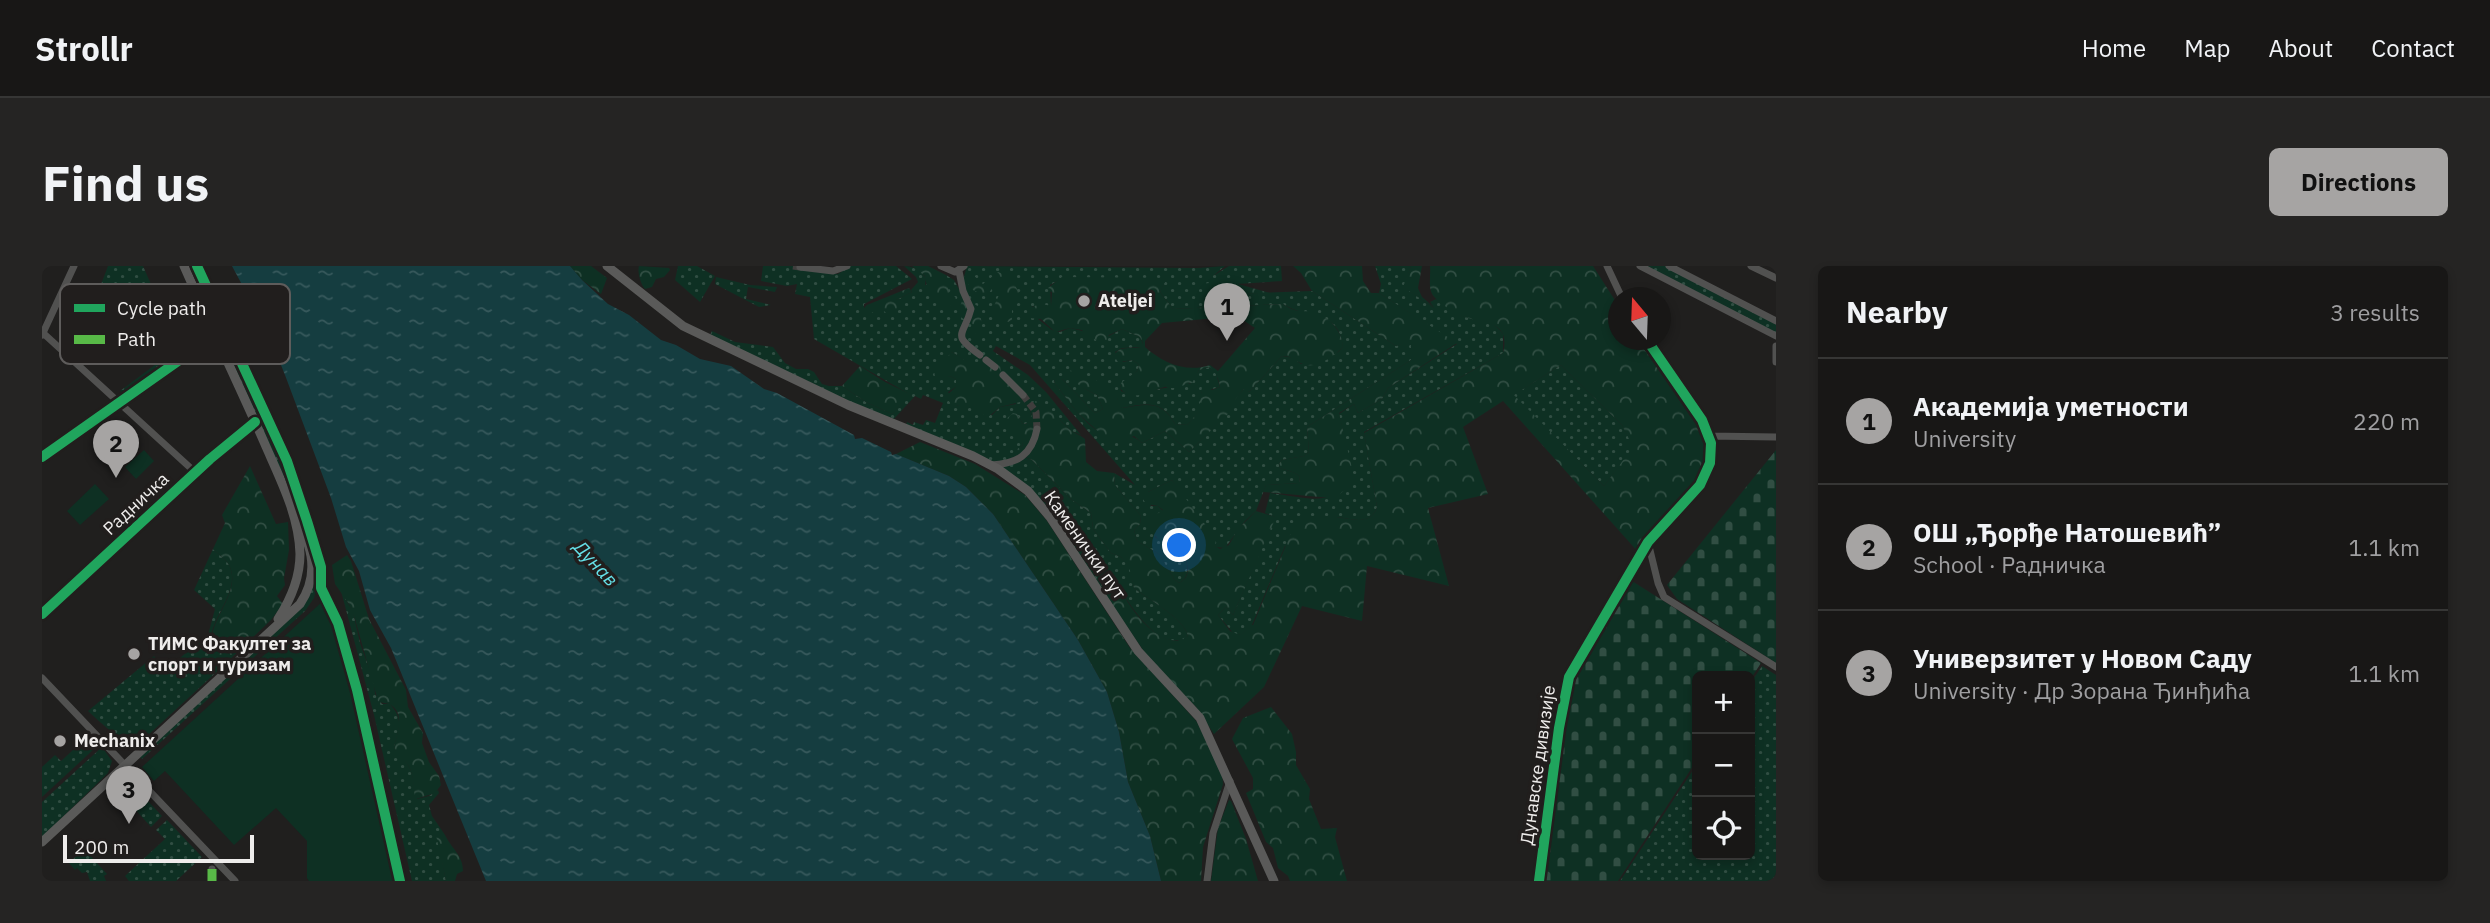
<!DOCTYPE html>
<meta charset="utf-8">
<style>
:root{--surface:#181716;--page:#252423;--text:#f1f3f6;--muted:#9f9fa1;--line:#363635;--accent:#a6a4a3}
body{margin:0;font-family:"IBM Plex Sans",sans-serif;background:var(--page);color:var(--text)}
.controls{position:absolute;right:21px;bottom:21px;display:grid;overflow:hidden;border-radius:10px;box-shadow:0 4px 10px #0003}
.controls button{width:63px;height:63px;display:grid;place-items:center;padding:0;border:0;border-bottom:2px solid var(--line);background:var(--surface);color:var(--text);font:35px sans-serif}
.compass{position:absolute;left:1566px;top:21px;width:63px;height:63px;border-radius:50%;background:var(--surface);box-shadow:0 4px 10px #0003;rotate:341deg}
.scale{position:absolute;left:21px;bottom:18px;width:191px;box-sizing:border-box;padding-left:7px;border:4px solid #eeeceb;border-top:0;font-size:19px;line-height:24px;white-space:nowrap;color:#eeeceb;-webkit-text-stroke:5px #211e1d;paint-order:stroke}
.you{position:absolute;left:1138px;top:280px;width:24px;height:24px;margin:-18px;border:5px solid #fff;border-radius:50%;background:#1a73e8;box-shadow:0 0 0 10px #1a73e833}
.badge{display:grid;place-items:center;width:46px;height:46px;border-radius:50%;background:var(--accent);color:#111;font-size:23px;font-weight:700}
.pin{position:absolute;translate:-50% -58px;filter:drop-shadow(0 2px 4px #0008)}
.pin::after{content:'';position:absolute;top:37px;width:24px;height:21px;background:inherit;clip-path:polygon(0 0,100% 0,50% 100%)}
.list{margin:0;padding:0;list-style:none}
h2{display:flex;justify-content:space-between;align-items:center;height:91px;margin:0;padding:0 28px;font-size:30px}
h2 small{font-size:23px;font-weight:400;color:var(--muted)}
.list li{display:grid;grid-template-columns:46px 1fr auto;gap:21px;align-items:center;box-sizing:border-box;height:126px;padding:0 28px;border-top:2px solid var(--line)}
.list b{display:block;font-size:26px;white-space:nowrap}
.list p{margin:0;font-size:23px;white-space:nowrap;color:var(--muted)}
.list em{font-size:23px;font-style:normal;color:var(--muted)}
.icon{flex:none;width:38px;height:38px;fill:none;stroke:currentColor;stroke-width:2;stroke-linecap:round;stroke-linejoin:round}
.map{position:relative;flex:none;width:1734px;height:615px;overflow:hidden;border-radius:10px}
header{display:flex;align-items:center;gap:42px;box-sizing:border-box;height:98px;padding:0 35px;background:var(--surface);border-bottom:2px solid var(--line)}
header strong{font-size:33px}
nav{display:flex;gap:38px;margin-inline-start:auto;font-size:24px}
.intro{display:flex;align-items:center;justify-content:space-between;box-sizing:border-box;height:168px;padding:0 42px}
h1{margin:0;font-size:49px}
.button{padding:18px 32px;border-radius:10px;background:var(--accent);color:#111;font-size:24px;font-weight:700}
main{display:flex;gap:42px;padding:0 42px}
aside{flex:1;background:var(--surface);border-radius:10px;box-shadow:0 4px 10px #0003}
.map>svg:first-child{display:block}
.grass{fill:url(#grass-dots);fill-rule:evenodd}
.forest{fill:url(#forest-crowns);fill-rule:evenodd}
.cemetery{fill:url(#cemetery-stones)}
.green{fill:#0e3023}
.water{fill:url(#water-ripples)}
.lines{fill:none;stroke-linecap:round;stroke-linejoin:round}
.minor-tunnel{stroke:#3f3e3d;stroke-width:7;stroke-dasharray:7 3.5;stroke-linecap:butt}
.minor{stroke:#515150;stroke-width:7}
.major{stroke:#5a5a59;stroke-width:9}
.quiet{stroke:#58b947;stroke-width:9;stroke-dasharray:18 9;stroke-linecap:butt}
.cycleway-casing{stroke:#211e1d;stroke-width:15}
.cycleway{stroke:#20a55d;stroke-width:10}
.poi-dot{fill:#a6a4a3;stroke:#211e1d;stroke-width:2.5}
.labels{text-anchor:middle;stroke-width:7;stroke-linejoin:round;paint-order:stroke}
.poi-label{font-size:18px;font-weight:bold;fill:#eeeceb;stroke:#211e1d;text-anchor:start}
.street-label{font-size:18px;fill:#eeeceb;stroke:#211e1d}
.water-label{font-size:19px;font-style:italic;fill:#65e0e8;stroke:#211e1d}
.key{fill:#211e1d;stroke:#5e5c5b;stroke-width:2}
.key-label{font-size:19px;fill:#eeeceb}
</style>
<header>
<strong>Strollr</strong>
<nav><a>Home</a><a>Map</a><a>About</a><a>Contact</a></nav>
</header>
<div class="intro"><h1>Find us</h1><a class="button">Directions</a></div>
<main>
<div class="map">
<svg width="1734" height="615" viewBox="0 0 1734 615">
<defs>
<pattern id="grass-dots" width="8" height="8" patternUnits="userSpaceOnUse" patternTransform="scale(1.75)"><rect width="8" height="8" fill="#0e3023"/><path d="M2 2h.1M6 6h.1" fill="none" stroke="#314e43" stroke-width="1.8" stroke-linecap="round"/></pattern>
<pattern id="forest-crowns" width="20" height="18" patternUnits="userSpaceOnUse" patternTransform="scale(1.75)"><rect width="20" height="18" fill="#0e3023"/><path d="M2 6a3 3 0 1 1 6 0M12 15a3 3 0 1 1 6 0" fill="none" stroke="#314e43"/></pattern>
<pattern id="cemetery-stones" width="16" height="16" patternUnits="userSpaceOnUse" patternTransform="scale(1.75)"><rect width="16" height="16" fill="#0e3023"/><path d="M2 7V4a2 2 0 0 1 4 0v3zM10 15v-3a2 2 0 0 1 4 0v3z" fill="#314e43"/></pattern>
<pattern id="water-ripples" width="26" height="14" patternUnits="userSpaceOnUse" patternTransform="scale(1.75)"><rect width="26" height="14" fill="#153d40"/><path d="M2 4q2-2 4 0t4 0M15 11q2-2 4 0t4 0" fill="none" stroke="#37595c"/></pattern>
</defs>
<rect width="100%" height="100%" fill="#201f1e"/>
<path class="grass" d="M66,0H101L122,48L123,67L74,99L36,65L55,29Z
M156,0H160L161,9L178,46L222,140L265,255L279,301L272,332L263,345L100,493L96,489L258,338L269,302L238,205L163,33L166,23Z
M636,0H655L673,10L658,36L633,14Z
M721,0H758V4L796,8L808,0H854L870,13L822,38V50L870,26L869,24L876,16L874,11L862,0C871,0 878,4 884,12L883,19L904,9L912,14L918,25L925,0L1156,2L1183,0L1171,10L1187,0H1239L1240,15L1195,18V15L1164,29L1270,25L1354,80L1369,74V94L1265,161L1267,186L1262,190L1240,194L1237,198L1238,202C1245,205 1253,205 1258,211L1257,217L1224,219L1214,245L1203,255L1183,282L1174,281L1130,214L1106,226L1109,240H1116L1121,245L1113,271L1130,284L1143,287C1145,299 1149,311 1137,317L1132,313L1117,288L1095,275L1092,264L1098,258L1099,250L1077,224L1073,219L1072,207L1093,219L988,99L954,80L951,85L986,109L1004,126L1039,169L1029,165L1012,148L988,137L987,142L990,150L987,157L981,158L975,148L981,179L978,181L977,189L990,194L1030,234L1049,247L1051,263L1069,287L1079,291L1088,301L1092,322C1107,334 1141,351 1146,370C1114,393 1077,321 1065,300L1062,307L1070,339L988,223L864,159L865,156L871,159L872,156L881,159L884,154L893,157L901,137L881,129L879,133L873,130L851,154L832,148L668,69L670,65L693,76L731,81L743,97L754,103H766L772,106L780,118L787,120H800L824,136L850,148L867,128L772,73L768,31L753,28L755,18L745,20L719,15ZM1124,13L1118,26L1131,43L1241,38C1263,53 1297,42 1301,81L1296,86L1259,98L1251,92L1240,90L1207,126L1203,122L1189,137L1193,140L1147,186L1123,165L1100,177C1086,164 1075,172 1059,166C1043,160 1025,132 1013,118L1012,114L1020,113L1053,147L1061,143L1055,129L1041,122L1075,132L1077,140L1080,142C1105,137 1120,134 1133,158L1145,159C1155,149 1161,141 1159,126L1178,121L1173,104L1168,101L1157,104L1148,118L1143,116C1133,122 1133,120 1123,122C1104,124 1099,134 1079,125L1078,120L1095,105L1097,99L1091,94L1081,96L1073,86L1080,82L1100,81L1101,78L1098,71L1080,63L1065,71L1028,62L1018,66L1010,64L996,53L990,40H1009L1008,19L1017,14ZM910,86L937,104L949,87L956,94L959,111L974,138L958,141L950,149L941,147L940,143C933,136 923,136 915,140L906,126L914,121V113L908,110L903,111Z
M1333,0H1369L1362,21L1392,42L1388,36L1394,33C1403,38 1411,45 1419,49C1434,56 1451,52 1461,68V87L1322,166L1335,241C1329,260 1310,253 1295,251L1294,254L1243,280L1210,359L1199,369L1192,368L1176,349L1184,341L1191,349L1233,251L1223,247L1228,227C1263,231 1285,242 1312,215L1297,148L1312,138L1316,147L1340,133L1346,122L1415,78L1337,27L1339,18Z
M1600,0H1625L1734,56V69Z
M674,11L708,19L735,21L733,26L706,21L704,33L729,39L717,41L673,18Z
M153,69L156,75L82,128L78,125Z
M1519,99L1580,159L1592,181L1562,220L1471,129Z
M171,283C176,288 184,293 187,299C201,326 163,356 170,379C173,386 179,393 182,399L90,484C76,470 60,459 46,445L112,390L123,404L166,369L173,343L152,324Z
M299,325L311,346L318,377L332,416L333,428L340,438H348C362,454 357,462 352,481C358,495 361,491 366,499C373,510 371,523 375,533L387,530L396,524L397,527L387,539L390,550L403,569H395L404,615H370L332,449Z
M1720,400L1734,409V615H1578L1655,498V589H1708V418Z
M42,474L51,484L0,531V501L13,489L19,495Z
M60,481L70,495L66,507L0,571V536Z
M85,516L90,518L120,550L109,561L80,529L87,523L81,517Z
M125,554L160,591L134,615H87L83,610L123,573L114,564Z
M42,583L65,608L62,610L64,615H48L45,606L40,607L35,602L33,604L27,597Z"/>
<path class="forest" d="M528,0H549L565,12L559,28L540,14Z
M597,0L627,2L628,4L622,11L614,13L610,21L603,23C599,19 595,6 597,0Z
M870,0H886L904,9L907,26L914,32L905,44C893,35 884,24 883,10Z
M1251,0H1320L1321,15L1329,27H1337L1415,77L1346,122L1340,133L1316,147L1312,138L1297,147L1313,215L1298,228L1289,232L1221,226L1224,219L1257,217L1258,211C1253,205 1245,205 1238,202L1237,198L1240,194L1262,190L1267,186L1265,161L1369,94V75L1354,80L1270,25L1259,7Z
M1369,0H1380L1376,22L1380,31L1394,43L1361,21Z
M1388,0H1551L1576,39V74H1596L1663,172C1674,203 1648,222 1629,242C1616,256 1605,269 1597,287L1461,135L1421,161L1446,228L1386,242L1407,320L1325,300L1320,355L1260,340L1222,421L1172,468L1154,441L1110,397L1070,339L1062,307L1065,299C1079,325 1101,372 1135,375L1146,370C1142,352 1107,334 1092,322L1087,301L1079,291L1069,287L1051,263L1049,247L1030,234L990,194L974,187V184L981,179L980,176L965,162L962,155L971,147L975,148L981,158H984L990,150L987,139L994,135C1008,139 1016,153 1027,163C1032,167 1038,169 1043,173L1044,196L1055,205L1072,207L1073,219L1077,224L1099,250L1098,258L1092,264L1095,275L1117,288L1132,313L1137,317C1150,311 1145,299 1143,288C1124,284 1109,272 1107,252L1121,244L1116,240L1104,238L1101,233L1106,226L1130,214L1174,273L1173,280L1178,283L1187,279L1196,263L1214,245L1234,251L1191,349L1184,341L1176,349L1188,365L1198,369L1203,365L1206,359H1211L1256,250L1293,254L1294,251C1310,253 1329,260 1335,241L1322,167L1461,87C1469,55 1443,58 1423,51C1414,48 1395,36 1390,28C1386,19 1389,9 1388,0ZM1519,99L1580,159L1591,181L1562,220L1472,129Z
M956,6L969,11L978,29V35L970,42V54L966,56L958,55L950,44L958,27L950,22L945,31L931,24L924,16L925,13L930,14L931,9L941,18Z
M1020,11L1125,12L1118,26L1131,43L1241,38C1255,48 1259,43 1274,47C1288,51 1301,67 1301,81C1292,90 1274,104 1261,98C1252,95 1250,90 1240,90L1207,126L1202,123L1190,137L1194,140L1147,186L1123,165L1100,177L1092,170L1067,179C1060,166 1049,160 1039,150C1030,141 1022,128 1013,118L1012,114L1015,112L1020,113L1053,147L1061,143L1055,129L1041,122L1025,110L1022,107L1023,104C1039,105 1060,115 1072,127C1076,131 1076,137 1080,142C1105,138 1120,134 1133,158L1145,159C1160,144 1157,139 1160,121L1164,120L1170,124L1178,121C1178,116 1173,104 1168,101L1157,104L1150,117C1143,117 1138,123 1130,122C1122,122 1127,119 1119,122C1106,127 1088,136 1078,122L1079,117L1095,105L1097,99L1091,94L1076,96L1072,90C1077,78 1089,84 1099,81L1101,77L1098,71L1080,63L1067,69L1063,78L1059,79L1049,70H1044L1040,64L1028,62L1013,66L999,53L987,52L985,42L1000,38L1009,40L1010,26L1007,25L1006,22ZM1195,50L1213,62L1176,105L1168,99C1144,107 1121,97 1103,81V75L1120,57Z
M1195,14L1196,18L1228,27L1164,29L1158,18Z
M867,22L870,26L854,34L856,44L852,48H845L839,42L822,51L821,43L825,39Z
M926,33L938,42L940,63L937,69L930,67V57L920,52L916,45L920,35Z
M950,85L958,96L959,111L979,130L978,136L958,141L946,151H943C933,131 927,140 910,140L904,130L914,121V113L908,110L898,114L893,111L892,104L910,86L937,103Z
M818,100L843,116L868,128L850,148L824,136L800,120Z
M878,176L933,198L983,229L1005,255L1088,382L1155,456L1180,508L1181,518L1161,581L1159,615H1119L1108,570L1086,516L1077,466L1065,426L1036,374L951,248L924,221L907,210L854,188Z
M208,200L234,258L246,256L247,284L242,312L243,319L235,330L241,338L229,354L182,399C177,393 172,387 170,380C165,354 201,326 187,299C184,293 176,288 171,283L183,257L180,249Z
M305,289L309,295L327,353L364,424L366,441L381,467L380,477L387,496L397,510L399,519L393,527L374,533C370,523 373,510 366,499C361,492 363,499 357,492C354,489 354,485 352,481C355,468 364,446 347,438C344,437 340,437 336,435L313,353L307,338L293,318L290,299Z
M1229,441L1250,468L1254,486V499L1268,523L1267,533L1279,563L1295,562L1293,571L1305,615H1248L1246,610L1236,602L1231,582L1224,576L1204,527L1211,523V512L1190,473L1201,452Z
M1187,534L1189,535L1204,573L1216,615H1169L1176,562Z
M394,569H403C409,582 421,589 421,605L415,608L413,615H404Z"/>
<path class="cemetery" d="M1734,184V397L1635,333L1625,319Z
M1590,315L1719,397L1708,414V410H1655V494L1576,615H1502L1509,552L1528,429L1535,409Z"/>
<path class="green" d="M102,184L112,195L94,213L83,201Z
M53,218L67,233L38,259L25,245Z
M282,334L296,360L356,615H267L265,612V575L234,542L192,579L123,505L112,515L100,501Z"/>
<path class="water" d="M190,0H528L540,14L566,38L587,49L619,74L634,79L658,93L689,100L722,123L735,127L812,169L813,173L820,172L849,186L850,189L854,188L907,210L924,221L951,248L1036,374L1065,426L1077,466L1086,516L1108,570L1119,615H444L349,382L328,344L317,305L304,281L289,232L243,109L227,69Z"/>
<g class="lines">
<path class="minor-tunnel" d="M751,0L758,1
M981,129L994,146L995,163"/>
<path class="minor" d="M899,0L913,6L922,0
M1565,0L1580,32
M1598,0L1734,70
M1627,0L1734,55
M1709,0L1734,12
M758,1L791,5L805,0
M917,5L921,25L929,43C922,71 908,67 938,89
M0,66L154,207
M0,69L32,0
M1734,80V96
M944,94L953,101
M961,109L981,129
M1667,170L1734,171
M0,191L173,69
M949,199C975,198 990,189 995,163
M1606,276L1616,317L1622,331L1734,401
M0,348L168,193L213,156
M0,412L193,615
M170,603V615
M1165,615L1171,567L1188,515
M1497,615L1517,462L1527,411L1606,276L1658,219L1668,197L1669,177L1660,154L1605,74"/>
<path class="major" d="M142,0C168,59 196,117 222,176C237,211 257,248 258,288C258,312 249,333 236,353
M565,0L641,60L806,139L931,190L956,203L986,225L1008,251L1096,385L1158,452L1232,615
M0,576L258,338C280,305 268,275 250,243"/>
<path class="quiet" d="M170,603V615"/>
<g class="cycleway-casing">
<path id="cycleway" d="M155,0L245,195L265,255L279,301V322L296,357L315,424L358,615
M0,191L173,69
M0,348L168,193L213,156
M1497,615L1517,462L1527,411L1606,276L1658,219L1668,197L1669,177L1660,154L1605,74"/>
</g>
<use href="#cycleway" class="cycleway"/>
</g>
<g class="poi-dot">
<circle cx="1042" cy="35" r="7"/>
<circle cx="92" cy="388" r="7"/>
<circle cx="18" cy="475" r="7"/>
</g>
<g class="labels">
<g class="poi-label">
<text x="1056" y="41">Ateljei</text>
<text x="106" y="384">ТИМС Факултет за<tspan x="106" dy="21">спорт и туризам</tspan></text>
<text x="32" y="481">Mechanix</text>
</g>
<g class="street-label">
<text transform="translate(94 238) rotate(-43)" y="6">Радничка</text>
<text transform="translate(1043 279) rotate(55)" y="6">Каменички пут</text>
<text transform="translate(1496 499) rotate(-82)" y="6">Дунавске дивизије</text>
</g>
<g class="water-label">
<text transform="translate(554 297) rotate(47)" y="7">Дунав</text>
</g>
</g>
<rect x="18" y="18" width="230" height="80" rx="10" class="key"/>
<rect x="32" y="38" width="31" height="8" fill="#20a55d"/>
<rect x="32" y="69" width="31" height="9" fill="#58b947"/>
<g class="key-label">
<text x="75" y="49">Cycle path</text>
<text x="75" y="80">Path</text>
</g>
</svg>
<div class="controls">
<button>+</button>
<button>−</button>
<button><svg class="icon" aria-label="locate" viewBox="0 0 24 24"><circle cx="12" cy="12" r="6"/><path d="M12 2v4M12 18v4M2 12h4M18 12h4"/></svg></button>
</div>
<svg class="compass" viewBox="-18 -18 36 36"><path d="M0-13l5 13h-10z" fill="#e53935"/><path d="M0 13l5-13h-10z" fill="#9f9fa1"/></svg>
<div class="scale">200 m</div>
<div class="you"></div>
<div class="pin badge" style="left:1185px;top:75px">1</div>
<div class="pin badge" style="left:74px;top:212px">2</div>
<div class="pin badge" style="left:87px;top:558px">3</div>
</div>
<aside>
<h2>Nearby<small>3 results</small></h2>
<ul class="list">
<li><span class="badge">1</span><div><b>Академија уметности</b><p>University</p></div><em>220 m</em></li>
<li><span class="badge">2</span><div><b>ОШ „Ђорђе Натошевић”</b><p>School · Радничка</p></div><em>1.1 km</em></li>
<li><span class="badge">3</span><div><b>Универзитет у Новом Саду</b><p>University · Др Зорана Ђинђића</p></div><em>1.1 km</em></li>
</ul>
</aside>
</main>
